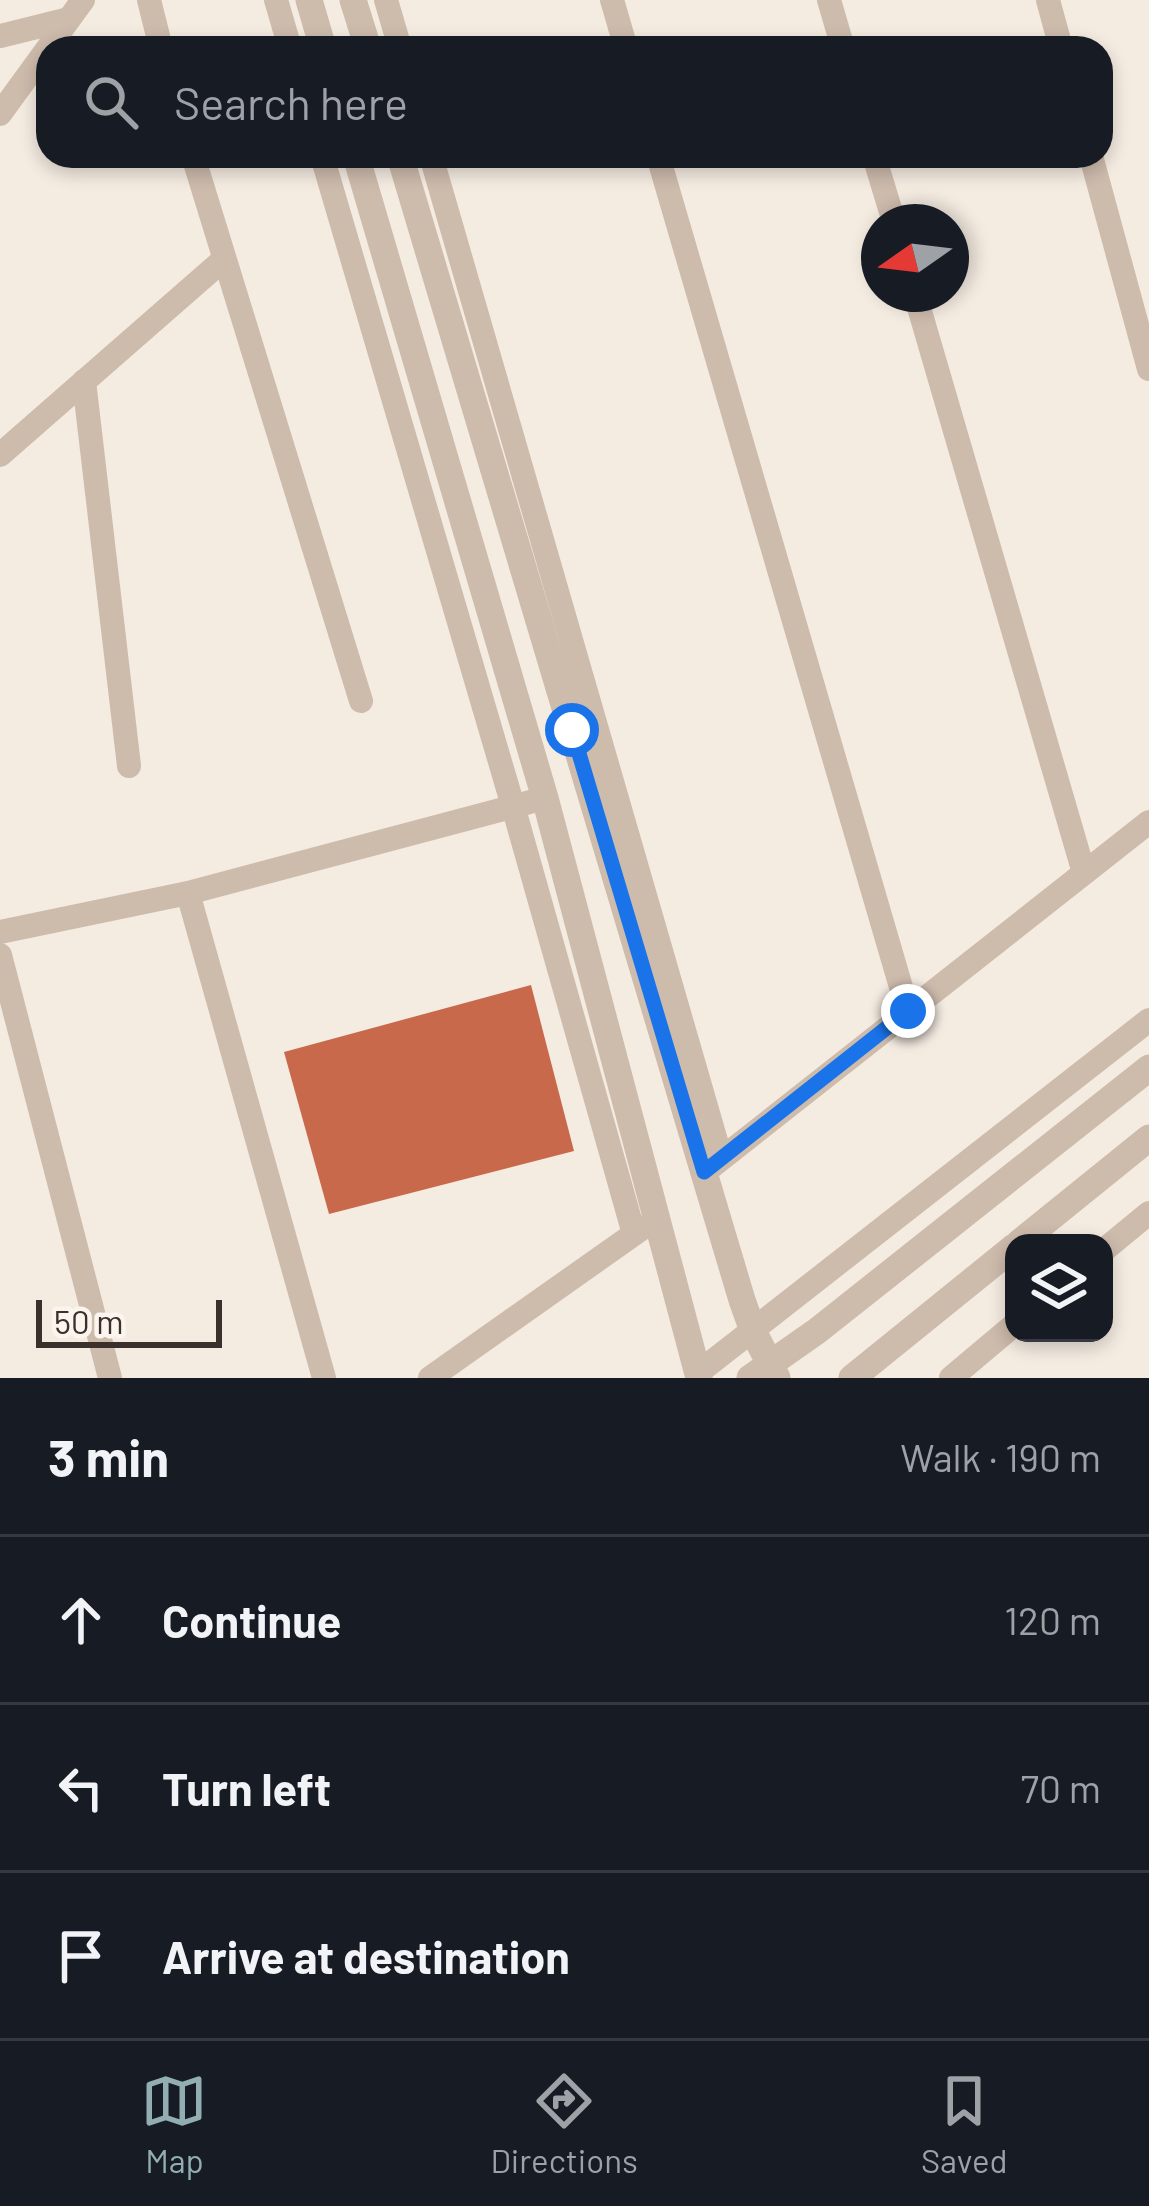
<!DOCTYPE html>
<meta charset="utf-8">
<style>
:root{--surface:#171b24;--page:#242831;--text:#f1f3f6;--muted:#9ea1a6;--line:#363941;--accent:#92aeb2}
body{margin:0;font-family:Barlow,sans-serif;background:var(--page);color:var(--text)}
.controls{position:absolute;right:36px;bottom:36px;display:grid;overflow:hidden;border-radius:24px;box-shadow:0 6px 18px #0003}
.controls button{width:108px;height:108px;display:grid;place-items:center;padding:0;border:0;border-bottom:3px solid var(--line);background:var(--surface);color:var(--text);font:60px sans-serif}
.compass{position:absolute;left:861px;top:204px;width:108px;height:108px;border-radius:50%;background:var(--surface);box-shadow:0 6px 18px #0003;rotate:256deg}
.scale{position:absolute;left:36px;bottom:30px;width:186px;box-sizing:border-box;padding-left:12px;border:6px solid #3b302b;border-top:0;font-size:33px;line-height:42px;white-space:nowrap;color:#3b302b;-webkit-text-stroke:9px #fbf5ee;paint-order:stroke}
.stop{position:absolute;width:36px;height:36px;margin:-27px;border:9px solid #1a73e8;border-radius:50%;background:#fff}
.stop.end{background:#1a73e8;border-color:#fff;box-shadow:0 3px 12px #0008}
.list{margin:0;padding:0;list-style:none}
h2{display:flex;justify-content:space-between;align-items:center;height:156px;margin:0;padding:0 48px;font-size:51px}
h2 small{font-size:39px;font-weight:400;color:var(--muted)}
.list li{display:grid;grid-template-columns:78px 1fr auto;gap:36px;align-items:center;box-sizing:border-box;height:168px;padding:0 48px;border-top:3px solid var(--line)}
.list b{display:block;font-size:45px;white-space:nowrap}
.list em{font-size:39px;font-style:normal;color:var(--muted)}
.icon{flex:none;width:66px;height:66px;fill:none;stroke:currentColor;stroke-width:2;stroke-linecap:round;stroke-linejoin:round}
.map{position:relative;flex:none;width:1149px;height:1378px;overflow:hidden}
.search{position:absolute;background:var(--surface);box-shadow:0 6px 18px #0003;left:36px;right:36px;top:36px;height:132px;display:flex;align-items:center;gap:30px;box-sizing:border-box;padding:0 42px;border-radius:36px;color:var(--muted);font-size:45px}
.sheet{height:660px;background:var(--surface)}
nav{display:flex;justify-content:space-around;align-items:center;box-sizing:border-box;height:168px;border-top:3px solid var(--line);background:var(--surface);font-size:33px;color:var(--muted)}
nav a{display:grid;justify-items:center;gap:6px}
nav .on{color:var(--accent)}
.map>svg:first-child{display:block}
.building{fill:#c8694b}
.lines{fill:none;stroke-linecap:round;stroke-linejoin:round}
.minor{stroke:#cdbbac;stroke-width:24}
.tertiary{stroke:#cdbbac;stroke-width:27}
.route{stroke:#1a73e8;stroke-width:15}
</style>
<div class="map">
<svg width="1149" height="1378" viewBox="0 0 1149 1378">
<rect width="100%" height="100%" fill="#f4ebe1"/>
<path class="building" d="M531,985L574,1151L329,1214L284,1052Z"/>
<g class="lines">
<path class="minor" d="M149,0L161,48
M276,0L290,48
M386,0L400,48
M612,0L626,48
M829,0L843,48
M1048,0L1061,48
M0,36L69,19
M0,114L83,0
M193,156L361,701
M322,156L513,806L634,1234
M431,156L721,1158
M658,156L908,1011
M874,156L894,222
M1091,156L1149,369
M915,294L1084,873
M84,381L129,766
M0,455L223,260
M188,893L545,798
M0,932L188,893L324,1378
M0,955L110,1378
M711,1167L1149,822
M1104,1250L1149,1213
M699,1372L1149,1020
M430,1378L644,1227
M951,1378L1014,1325"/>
<path class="tertiary" d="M309,0L323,48
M353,0L368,48
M356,156L545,798L699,1378
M400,156L742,1300L753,1331L777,1378
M1019,1243L1149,1138
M750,1378L817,1331L1149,1068
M852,1378L1014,1247"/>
</g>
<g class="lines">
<path class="route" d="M572,730L704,1172L908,1011"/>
</g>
</svg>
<div class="controls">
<button><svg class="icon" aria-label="layers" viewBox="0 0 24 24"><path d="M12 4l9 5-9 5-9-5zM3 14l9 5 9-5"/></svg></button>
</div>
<svg class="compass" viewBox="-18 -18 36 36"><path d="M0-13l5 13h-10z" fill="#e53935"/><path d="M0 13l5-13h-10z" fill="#9ea1a6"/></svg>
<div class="scale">50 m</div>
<div class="stop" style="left:572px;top:730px"></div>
<div class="stop end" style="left:908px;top:1011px"></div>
<div class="search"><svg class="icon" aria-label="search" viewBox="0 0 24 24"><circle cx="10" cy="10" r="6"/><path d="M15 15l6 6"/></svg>Search here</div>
</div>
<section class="sheet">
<h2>3 min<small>Walk · 190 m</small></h2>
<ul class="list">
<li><svg class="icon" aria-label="ahead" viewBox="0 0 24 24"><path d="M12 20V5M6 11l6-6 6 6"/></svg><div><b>Continue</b></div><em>120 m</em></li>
<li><svg class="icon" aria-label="left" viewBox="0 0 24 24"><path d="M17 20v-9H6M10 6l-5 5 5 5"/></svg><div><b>Turn left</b></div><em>70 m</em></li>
<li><svg class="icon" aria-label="arrive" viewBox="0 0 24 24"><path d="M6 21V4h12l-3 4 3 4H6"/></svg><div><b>Arrive at destination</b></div></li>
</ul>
</section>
<nav>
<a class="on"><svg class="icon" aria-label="map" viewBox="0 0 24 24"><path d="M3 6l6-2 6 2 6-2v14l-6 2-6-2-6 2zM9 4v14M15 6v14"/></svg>Map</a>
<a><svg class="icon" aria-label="directions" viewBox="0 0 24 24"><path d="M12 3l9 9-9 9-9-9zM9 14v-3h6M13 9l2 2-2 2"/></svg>Directions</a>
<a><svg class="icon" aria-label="saved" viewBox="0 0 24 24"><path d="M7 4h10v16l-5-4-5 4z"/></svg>Saved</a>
</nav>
